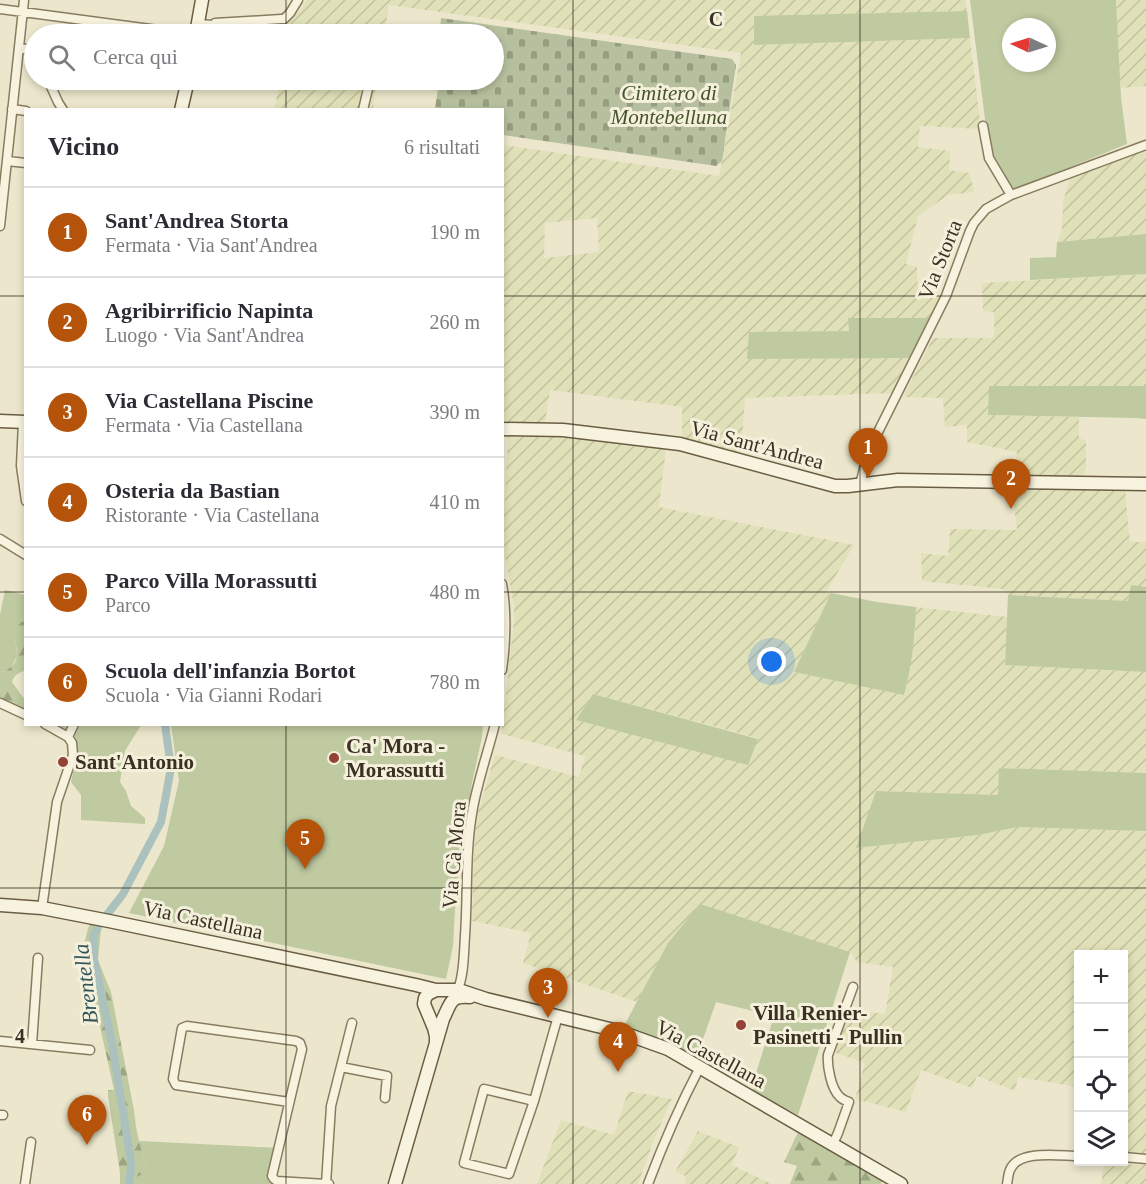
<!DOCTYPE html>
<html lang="it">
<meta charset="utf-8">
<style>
:root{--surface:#fff;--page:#f2f2f3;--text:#2b2b33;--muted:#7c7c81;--line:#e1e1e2;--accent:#b45309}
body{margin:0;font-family:Georgia,serif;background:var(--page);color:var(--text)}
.controls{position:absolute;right:18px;bottom:18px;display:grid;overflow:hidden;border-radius:0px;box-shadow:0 3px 9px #0003}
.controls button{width:54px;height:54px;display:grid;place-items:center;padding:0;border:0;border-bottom:2px solid var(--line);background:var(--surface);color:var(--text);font:30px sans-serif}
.compass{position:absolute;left:1002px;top:18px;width:54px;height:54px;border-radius:50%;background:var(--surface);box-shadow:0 3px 9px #0003;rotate:274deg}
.you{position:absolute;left:772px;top:662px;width:21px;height:21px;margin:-15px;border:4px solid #fff;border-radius:50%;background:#1a73e8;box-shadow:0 0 0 9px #1a73e833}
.badge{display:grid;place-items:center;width:39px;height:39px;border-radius:50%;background:var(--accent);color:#fff;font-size:20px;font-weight:700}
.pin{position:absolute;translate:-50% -50px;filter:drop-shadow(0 2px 3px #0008)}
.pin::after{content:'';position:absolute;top:32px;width:21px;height:18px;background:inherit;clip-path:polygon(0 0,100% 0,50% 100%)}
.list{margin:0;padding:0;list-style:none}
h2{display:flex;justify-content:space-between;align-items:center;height:78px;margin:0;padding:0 24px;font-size:26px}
h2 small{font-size:20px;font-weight:400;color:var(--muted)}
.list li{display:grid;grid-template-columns:39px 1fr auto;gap:18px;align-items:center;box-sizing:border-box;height:90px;padding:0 24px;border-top:2px solid var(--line)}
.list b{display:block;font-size:22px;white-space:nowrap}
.list p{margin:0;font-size:20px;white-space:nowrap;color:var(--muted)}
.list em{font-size:20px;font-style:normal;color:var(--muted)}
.icon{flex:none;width:33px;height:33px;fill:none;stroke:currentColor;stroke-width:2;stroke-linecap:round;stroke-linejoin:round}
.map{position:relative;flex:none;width:1146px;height:1184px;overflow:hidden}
.search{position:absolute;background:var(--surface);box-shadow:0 3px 9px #0003;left:24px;top:24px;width:480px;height:66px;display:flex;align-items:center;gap:15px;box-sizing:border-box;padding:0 21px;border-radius:33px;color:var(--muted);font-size:22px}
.panel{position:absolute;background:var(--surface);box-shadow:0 3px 9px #0003;left:24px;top:108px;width:480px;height:618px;border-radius:0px}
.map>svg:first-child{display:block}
.farmland{fill:url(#farmland-furrows);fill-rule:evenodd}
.green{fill:#bfcaa0;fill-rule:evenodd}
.forest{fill:url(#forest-firs)}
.cemetery{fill:url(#cemetery-stones)}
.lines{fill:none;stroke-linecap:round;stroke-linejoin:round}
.canal{stroke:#abc1be;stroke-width:8}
.street-casing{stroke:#887c60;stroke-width:11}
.secondary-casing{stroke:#6a5d43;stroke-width:15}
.street{stroke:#f7f3df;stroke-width:8}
.secondary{stroke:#f7f3df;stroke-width:12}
.grid{fill:none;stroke:#3a3123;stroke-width:1.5;stroke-opacity:0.55}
.poi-dot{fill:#934235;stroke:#f4f0db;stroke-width:2}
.labels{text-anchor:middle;stroke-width:6;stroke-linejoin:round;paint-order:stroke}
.park-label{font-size:21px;font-style:italic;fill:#44552b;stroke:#f4f0db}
.street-label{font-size:21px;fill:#3a3123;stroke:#f4f0db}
.poi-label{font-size:21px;font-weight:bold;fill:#3a3123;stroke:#f4f0db;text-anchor:start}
.water-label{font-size:22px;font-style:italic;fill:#335559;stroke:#f4f0db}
.grid-label{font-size:20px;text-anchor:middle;font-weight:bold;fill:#3a3123;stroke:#f4f0db;stroke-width:6;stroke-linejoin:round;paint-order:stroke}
</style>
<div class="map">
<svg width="1146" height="1184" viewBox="0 0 1146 1184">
<defs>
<pattern id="farmland-furrows" width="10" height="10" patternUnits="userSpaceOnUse" patternTransform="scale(1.5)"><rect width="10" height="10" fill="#e1e1b9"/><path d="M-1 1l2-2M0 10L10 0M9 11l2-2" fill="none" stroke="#c2c29f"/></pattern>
<pattern id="forest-firs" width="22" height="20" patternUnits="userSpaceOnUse" patternTransform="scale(1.5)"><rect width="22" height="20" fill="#bfcaa0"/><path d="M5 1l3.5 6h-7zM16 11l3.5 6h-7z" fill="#9ca582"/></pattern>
<pattern id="cemetery-stones" width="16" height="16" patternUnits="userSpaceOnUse" patternTransform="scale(1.5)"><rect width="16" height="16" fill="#b7c09e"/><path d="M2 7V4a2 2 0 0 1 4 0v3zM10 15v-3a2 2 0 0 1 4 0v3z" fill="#969d80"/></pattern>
</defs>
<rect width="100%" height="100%" fill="#ece7cc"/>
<path class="farmland" d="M307,0H965L967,11L754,17V45L970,38L981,129L920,126L918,147L950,151L949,170L970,173L974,192L948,195L918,216L906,264L917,267L918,296H943L932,318H849V331L749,332L748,359L911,358L893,393L745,398L741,454L682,438V407L550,390L545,423L503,422V145L719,176L741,53L389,5L384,34H280V21L286,23L289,22L302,8ZM597,218L599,252L544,258L545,223Z
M1116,0H1146V86L1121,88L1119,65Z
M279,80H377L373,109L274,110L278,91Z
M1146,148V234L1057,242L1062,230L1063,202L1070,177Z
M1146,274V386H990L988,415L1079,417V438L1086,441V467L1083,477L1013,476L1017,452L967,442V425L945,427L943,398L903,397L933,338H992L994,334V312L983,311L982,283Z
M508,435L554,436L666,448L659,507L854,545L826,592L831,593L794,672L903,694L907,683L915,633L916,607L1007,617L1005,665L1146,672V773L1000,768L998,795L876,791L857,848L978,835L1018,827L1146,831V1154L1124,1153V954H1078V1087L1018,1077L1015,1091L977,1076L972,1088L921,1070L906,1112L855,1099L865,1063L834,1052L849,1010L885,1014L893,967L857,962L850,952L668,943L637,1002L523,963L531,933L472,921L474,852L477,816L495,755L579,777L585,756L501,734L503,720L514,621V606L505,556L503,533ZM593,694L758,738V739L576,720Z
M1012,489L1125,490L1130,542H1146V587L1131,585L1128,601L1008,595L1003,589L922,581L921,553L948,556L950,529L1017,530Z
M628,1091L672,1099L653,1142L638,1184H537L561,1120L614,1135Z
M698,1131L739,1147L732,1165L772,1184H685L686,1176L675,1172Z
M1104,1163L1146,1165V1184H1101Z"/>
<path class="green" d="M970,0H1116L1121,98L1127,144L1014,190L993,158L986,127ZM1011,27H1047V63H1011Z
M967,11L970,38L754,45V16Z
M1146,234V274L1030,280V258L1056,257L1057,242Z
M848,318H932L911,358L747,359L749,332L849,331Z
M989,386H1146V419L1136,418L988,415Z
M1131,585L1146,587V672L1005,665L1008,595L1128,601Z
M5,590L25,595V624L23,621L15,637L17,656L11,668L0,673V615Z
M831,593L877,602L916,607C915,636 912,666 904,695L794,672Z
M593,694L758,739L748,765L576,720Z
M53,725H141L125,751L120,782L126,791L131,806L145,818V824L81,820V795L71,782L78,752L74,734Z
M171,725H483L482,737L472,783L456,892L453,946L446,979L129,913L164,846L179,781Z
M999,768L1146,773V831L1018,827L978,835L856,848L876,791L998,795Z
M700,904L850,952L798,1115L753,1091L756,1073L774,1016L716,1002L696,1059L677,1045L624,1026L668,943Z
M139,1141L282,1148L272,1184H133L134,1178L146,1165Z"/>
<path class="forest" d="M23,621L25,624V671C19,672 14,675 12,682L25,700V713L0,705V673C35,660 1,635 23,621Z
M92,921L103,923L101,928L98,960L111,992L134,1110L136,1127L139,1141L146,1165L145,1173L134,1178L133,1184H120V1173L108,1096V1090H114L86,963L85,941L88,928Z
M798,1132L882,1181L881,1184H790L797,1166L784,1162Z"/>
<path class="cemetery" d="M441,18L732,59L736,65L722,161L716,166L503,135L502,110L435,109L438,88L435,87L437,80H494V34H446V31L440,30Z"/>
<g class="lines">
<path class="canal" d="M129,1184L131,1169V1162L112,1043L94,959L93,937L99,925L123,894L161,822L171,768L165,724"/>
<g class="street-casing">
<path id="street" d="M0,9L188,34
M284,19L290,13L298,0
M198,24L213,25L215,23L281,19
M19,48L34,50
M48,80L58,102L63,110
M12,109L26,111
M363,110L370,80
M983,126L989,158L1011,195
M7,161L26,163
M0,226L24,0
M23,422L21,466L26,501
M860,485L868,452L946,296L970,231L974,223L986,209L1011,195L1146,145
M0,539L26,555
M502,584C507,612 506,641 502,670
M0,703L26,715
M68,737L74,724
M42,908L57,802L73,755L72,743L68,737L45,724
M457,990C464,980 464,949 465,936C468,894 465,850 473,808C478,780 488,752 495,724
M0,1041L90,1050
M32,1044L38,958
M341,1067L387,1076L385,1098
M534,1101L484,1089L464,1163L509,1174L534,1101L558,1016
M289,1102L176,1085L173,1079L182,1028L187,1026L296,1041L300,1043L302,1049L272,1176L274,1179L277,1181L326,1184
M0,1115H3
M833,1144L838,1133L849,1102C846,1101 842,1099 840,1097C831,1089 827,1066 828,1055L853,987
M1124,1157L1146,1159
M25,1184L31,1142
M329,1184H326L331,1106L352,1023
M648,1184C663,1144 680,1105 700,1067
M1007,1184C1008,1180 1008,1174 1010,1170C1018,1149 1060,1156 1078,1156"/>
</g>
<g class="secondary-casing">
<path id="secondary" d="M196,34L202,0
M181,110L188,80
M0,421L26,422
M502,429L563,430L680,444L835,486H848L898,480L1146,484
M0,905L42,908L109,921L416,985L436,990
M436,1043V1036L434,1028L424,1004L425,998L428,994L436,990H459L486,999L618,1031L668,1049L901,1184
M395,1184L443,1019C451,1003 450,995 470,997"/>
</g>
<use href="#street" class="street"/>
<use href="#secondary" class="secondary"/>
</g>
<path class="grid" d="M286,0V34M573,0V1184M860,0V1184M286,80V110M0,296H26M502,296H1146M0,592H26M502,592H1146M286,724V1184M0,888H1146"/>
<g class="poi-dot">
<circle cx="334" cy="758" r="6"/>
<circle cx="63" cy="762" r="6"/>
<circle cx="741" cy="1025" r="6"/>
</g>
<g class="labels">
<g class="park-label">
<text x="669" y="100">Cimitero di<tspan x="669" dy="24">Montebelluna</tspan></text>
</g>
<g class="street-label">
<text transform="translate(940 260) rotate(-68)" y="7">Via Storta</text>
<text transform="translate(757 445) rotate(15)" y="7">Via Sant'Andrea</text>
<text transform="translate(454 855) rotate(-85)" y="7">Via Cà Mora</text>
<text transform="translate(203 920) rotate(12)" y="7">Via Castellana</text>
<text transform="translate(711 1054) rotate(28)" y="7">Via Castellana</text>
</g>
<g class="poi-label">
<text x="346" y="753">Ca' Mora -<tspan x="346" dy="24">Morassutti</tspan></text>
<text x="75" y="769">Sant'Antonio</text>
<text x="753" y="1020">Villa Renier-<tspan x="753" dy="24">Pasinetti - Pullin</tspan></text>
</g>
<g class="water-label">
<text transform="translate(85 984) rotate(-97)" y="8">Brentella</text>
</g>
</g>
<g class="grid-label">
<text x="716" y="26">C</text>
<text x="20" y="1043">4</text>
</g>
</svg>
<div class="controls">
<button>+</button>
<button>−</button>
<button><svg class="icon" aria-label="locate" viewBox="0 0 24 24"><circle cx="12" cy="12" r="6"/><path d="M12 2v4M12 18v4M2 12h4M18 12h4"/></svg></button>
<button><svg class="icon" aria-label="layers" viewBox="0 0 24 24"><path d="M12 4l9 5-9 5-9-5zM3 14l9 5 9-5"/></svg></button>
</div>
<svg class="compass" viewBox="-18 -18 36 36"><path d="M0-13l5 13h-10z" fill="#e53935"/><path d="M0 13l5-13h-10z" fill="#7c7c81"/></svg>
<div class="you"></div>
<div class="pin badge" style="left:868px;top:478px">1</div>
<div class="pin badge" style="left:1011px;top:509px">2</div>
<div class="pin badge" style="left:548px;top:1018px">3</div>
<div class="pin badge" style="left:618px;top:1072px">4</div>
<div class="pin badge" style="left:305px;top:869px">5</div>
<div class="pin badge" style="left:87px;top:1145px">6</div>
<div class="search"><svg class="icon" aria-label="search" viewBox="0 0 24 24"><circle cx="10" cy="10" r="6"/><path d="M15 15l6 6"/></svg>Cerca qui</div>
<section class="panel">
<h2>Vicino<small>6 risultati</small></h2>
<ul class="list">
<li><span class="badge">1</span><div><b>Sant'Andrea Storta</b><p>Fermata · Via Sant'Andrea</p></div><em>190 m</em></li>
<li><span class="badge">2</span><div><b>Agribirrificio Napinta</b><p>Luogo · Via Sant'Andrea</p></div><em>260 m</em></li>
<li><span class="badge">3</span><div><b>Via Castellana Piscine</b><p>Fermata · Via Castellana</p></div><em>390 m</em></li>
<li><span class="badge">4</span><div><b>Osteria da Bastian</b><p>Ristorante · Via Castellana</p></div><em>410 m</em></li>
<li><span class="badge">5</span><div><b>Parco Villa Morassutti</b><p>Parco</p></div><em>480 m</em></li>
<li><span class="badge">6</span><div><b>Scuola dell'infanzia Bortot</b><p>Scuola · Via Gianni Rodari</p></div><em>780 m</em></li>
</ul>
</section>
</div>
